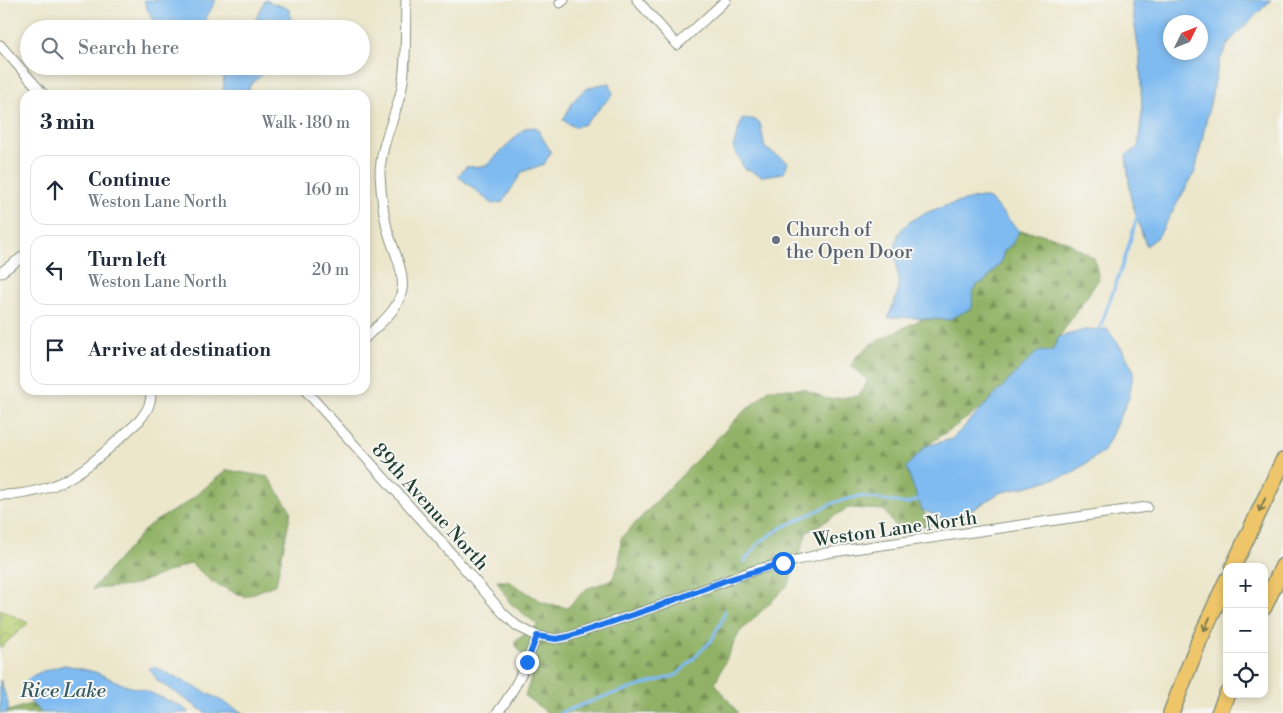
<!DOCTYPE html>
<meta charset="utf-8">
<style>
:root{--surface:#fff;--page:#f2f2f3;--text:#1f2937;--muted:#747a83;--line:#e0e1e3}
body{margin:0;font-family:"Libre Bodoni",serif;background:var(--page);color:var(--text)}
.controls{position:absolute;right:15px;bottom:15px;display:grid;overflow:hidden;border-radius:10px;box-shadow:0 2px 8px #0003}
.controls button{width:45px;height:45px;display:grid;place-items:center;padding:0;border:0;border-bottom:1px solid var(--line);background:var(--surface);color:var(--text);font:25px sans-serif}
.compass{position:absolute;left:1163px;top:15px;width:45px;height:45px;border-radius:50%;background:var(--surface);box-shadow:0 2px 8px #0003;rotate:47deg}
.stop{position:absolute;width:15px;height:15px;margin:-11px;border:4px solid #1a73e8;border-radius:50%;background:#fff}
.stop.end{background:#1a73e8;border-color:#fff;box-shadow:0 1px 5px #0008}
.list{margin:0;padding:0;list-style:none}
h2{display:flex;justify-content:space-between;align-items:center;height:65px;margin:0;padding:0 20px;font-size:21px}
h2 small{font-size:16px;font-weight:400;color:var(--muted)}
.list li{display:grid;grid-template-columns:32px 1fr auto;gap:15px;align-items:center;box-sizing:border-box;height:70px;margin:0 10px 10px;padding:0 10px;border:1px solid var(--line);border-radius:15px}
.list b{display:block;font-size:19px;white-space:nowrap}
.list p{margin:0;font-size:16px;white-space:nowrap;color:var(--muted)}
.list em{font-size:16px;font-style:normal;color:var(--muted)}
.icon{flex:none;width:28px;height:28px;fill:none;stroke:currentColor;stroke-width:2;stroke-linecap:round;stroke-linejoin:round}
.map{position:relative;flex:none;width:1283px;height:713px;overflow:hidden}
.search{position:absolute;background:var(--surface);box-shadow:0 2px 8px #0003;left:20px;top:20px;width:350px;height:55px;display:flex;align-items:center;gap:12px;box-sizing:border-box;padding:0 18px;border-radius:28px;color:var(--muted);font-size:19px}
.panel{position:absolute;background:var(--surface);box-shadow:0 2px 8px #0003;left:20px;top:90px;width:350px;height:305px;border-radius:15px}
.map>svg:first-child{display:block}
.forest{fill:url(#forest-firs);stroke:#58784d}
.park{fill:url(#park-crowns);stroke:#6b8654}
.water{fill:#7fbbf1;stroke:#4f7c92;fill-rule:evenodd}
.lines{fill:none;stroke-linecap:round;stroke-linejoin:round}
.stream{stroke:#7fbbf1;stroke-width:3}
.street-casing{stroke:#869280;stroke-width:11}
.highway-casing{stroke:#869280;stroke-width:18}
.street{stroke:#fff;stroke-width:9}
.highway{stroke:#eec569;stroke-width:15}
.oneway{stroke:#7c7a4c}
.route{stroke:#1a73e8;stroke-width:6}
.worship-dot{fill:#6b7280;stroke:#f6f6f2;stroke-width:2}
.labels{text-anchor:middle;stroke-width:4;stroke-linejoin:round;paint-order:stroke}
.worship-label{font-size:19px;fill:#5b616d;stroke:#f6f6f2;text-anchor:start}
.street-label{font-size:19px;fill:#1f3d34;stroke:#f6f6f2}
.water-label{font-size:20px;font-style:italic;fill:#375c63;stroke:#f6f6f2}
</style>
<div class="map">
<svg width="1283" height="713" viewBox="0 0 1283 713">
<defs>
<pattern id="forest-firs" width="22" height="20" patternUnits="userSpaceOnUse" patternTransform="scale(1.25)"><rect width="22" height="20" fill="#91b266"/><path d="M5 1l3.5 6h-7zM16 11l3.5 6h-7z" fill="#769255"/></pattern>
<pattern id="park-crowns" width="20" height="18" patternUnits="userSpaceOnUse" patternTransform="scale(1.25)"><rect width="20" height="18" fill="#b7d075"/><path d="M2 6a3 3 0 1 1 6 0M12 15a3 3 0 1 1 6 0" fill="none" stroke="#94aa61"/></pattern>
</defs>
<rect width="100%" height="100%" fill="#f6f6f2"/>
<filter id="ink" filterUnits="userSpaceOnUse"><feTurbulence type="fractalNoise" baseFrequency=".02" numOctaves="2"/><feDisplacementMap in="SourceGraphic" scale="10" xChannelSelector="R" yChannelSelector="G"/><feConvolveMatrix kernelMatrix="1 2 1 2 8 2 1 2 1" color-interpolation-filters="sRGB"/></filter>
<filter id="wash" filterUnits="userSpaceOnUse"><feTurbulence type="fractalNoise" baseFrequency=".0096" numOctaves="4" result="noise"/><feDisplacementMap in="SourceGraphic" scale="20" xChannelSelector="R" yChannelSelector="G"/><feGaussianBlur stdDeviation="1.12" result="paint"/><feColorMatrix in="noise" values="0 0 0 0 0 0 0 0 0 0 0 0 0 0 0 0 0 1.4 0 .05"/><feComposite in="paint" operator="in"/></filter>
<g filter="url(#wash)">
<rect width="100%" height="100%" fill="#ece6cb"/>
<path class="forest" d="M1019,231L1038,233L1066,241L1094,258L1099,279L1059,337L1052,351L1018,371L989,403L926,446L922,510L932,525L897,529L884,510L848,508L807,532L789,584L739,633L715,683L738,713H548L525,696L536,663L521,653L514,642L538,625L510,603L497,581H508L544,603L567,608L586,589L612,580L619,564L621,538L740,415L770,389H804L827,399L858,396L868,381L851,366L856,357L871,344L924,318L948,320L973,292L976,285L984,282L1001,262L1004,251L1012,244Z
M227,470L268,477L291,511L276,584L245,597L212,582L191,563L131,586L92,589L149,525L185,504Z
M31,704L42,713H5L8,711Z"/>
<path class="park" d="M0,609L28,623L0,648Z"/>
<path class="water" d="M144,0H216L200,29H160L148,11Z
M265,0L289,9L293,29H251Z
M1131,0H1271L1229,42L1219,62L1195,172L1158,237L1146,246L1131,199L1126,155L1138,148L1142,112L1140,59ZM1170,22H1200V52H1170Z
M231,66H272L250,85L248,95H223L224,74Z
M610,83L613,94L585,124L574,127L563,120C576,96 580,86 610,83Z
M742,119H753L760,123L765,148L788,162L784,173L762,176L744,168L733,147Z
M536,127L551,152L544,164L522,172L503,202L492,204L458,176L466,167L486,166L525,128Z
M981,197L990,199L1019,231L1012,244L1004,251L1001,262L984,282L976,285L973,292L972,308L948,320L899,317L888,318C891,309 897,298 898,289C899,274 894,257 896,242C900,213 957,203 981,197Z
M1107,329L1122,349L1134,371L1129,397L1104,451L1071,474L1029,486L999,493L974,509L948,520L922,510L906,467L926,446L952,439L1037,352L1052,351L1059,337L1085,330Z
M65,665L95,672L127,686L144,690L183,707L189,713H42C5,681 33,673 65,665Z
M155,667L211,695L243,713H206L158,681L149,668Z
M0,680L8,703V711L5,713H0Z"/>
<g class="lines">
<path class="stream" d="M1099,331L1125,258L1138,214
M744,562L760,542L781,528L836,502L860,496L907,504L922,498
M560,713L606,696L677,675L711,641L722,620L725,611"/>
</g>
</g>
<g filter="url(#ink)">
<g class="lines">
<g class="street-casing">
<path id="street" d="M637,0L677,45L726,0
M560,3L564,0
M0,45L44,95
M0,273L25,255
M365,338C379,324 398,311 402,290C405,270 392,248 387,228C383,211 381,193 380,175C380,144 396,117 402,87C407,59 405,29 406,0
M305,390L438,538L502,612L517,626L537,636L556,639L567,637L653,608L755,570L826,553L1147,507
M0,495C66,495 94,461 139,421C147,411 152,403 151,390
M497,713C515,692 527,662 537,636"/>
</g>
<g class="highway-casing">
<path id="highway" d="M1233,567L1283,461
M1264,607L1283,566
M1171,713L1199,641L1227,580
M1219,713L1227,694"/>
</g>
<use href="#street" class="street"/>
<use href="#highway" class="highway"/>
</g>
<defs><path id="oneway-shaft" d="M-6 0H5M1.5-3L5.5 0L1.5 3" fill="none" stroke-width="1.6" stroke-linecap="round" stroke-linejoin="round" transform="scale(1.25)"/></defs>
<g class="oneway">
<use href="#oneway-shaft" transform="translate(1262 505) rotate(115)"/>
<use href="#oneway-shaft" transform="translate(1207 624) rotate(114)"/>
</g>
</g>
<g class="lines" filter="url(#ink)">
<path class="route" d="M527,662L537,636L556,639L567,637L653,608L724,581L783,563"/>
</g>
<circle class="worship-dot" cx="776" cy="240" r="5"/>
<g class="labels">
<g class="worship-label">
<text x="786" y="236">Church of<tspan x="786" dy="22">the Open Door</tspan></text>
</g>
<g class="street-label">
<text transform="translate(431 506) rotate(48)" y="7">89th Avenue North</text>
<text transform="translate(895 528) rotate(-8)" y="7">Weston Lane North</text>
</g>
<g class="water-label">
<text x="63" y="697">Rice Lake</text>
</g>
</g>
</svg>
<div class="controls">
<button>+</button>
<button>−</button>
<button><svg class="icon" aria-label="locate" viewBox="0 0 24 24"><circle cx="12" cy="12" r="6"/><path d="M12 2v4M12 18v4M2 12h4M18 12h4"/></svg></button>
</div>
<svg class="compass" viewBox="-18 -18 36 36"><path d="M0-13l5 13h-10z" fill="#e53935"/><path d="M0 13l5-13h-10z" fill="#747a83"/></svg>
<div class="stop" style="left:783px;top:563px"></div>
<div class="stop end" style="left:527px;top:662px"></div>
<div class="search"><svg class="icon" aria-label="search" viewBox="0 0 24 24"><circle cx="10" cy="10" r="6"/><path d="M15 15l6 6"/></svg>Search here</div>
<section class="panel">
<h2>3 min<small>Walk · 180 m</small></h2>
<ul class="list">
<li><svg class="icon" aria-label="ahead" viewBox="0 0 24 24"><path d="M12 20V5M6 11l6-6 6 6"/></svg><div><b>Continue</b><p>Weston Lane North</p></div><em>160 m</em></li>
<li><svg class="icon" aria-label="left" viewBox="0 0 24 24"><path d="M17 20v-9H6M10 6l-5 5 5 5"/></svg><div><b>Turn left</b><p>Weston Lane North</p></div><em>20 m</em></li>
<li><svg class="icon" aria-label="arrive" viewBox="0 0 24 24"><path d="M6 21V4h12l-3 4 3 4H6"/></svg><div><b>Arrive at destination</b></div></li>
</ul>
</section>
</div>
